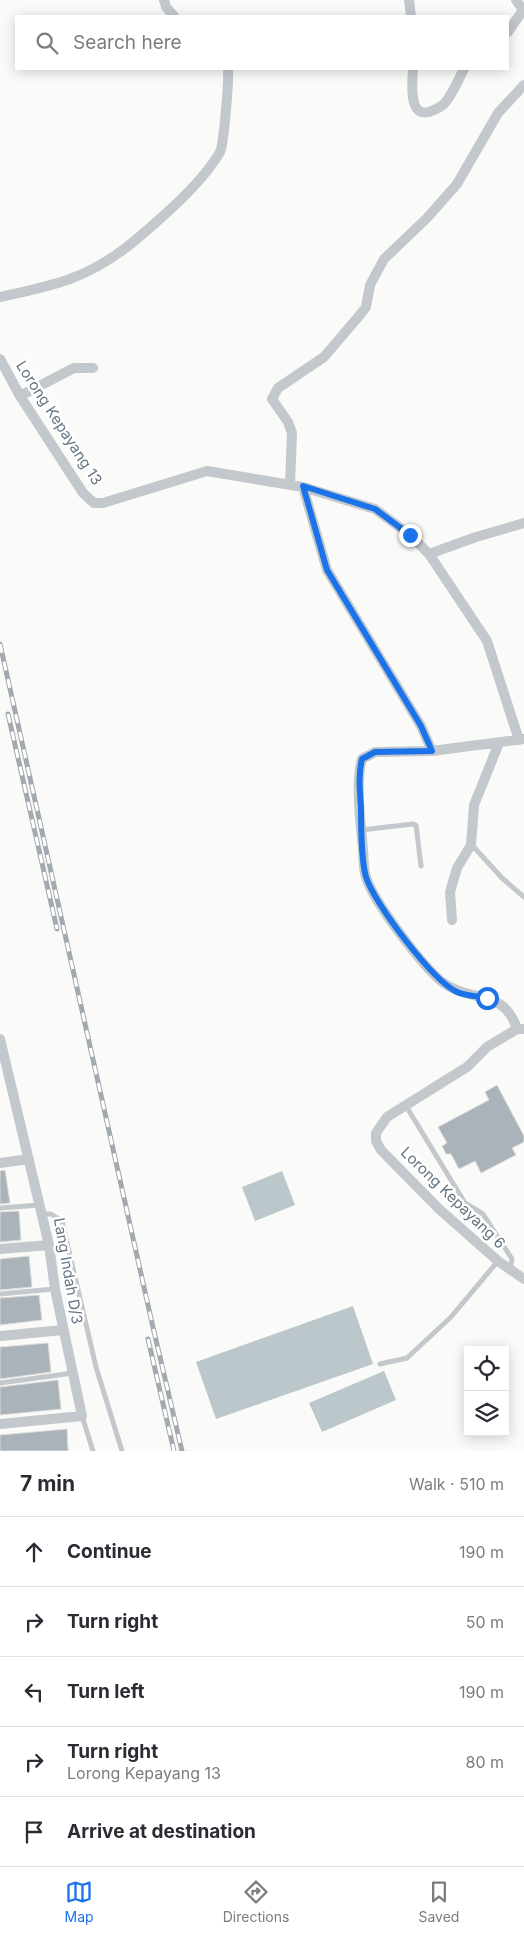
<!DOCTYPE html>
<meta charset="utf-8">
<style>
:root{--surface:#fff;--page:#f2f2f3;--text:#2b2b33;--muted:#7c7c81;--line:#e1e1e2;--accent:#1a73e8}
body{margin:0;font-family:Inter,sans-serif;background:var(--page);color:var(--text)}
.controls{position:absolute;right:15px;bottom:15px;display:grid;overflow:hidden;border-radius:0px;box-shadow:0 2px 12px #0003}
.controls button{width:45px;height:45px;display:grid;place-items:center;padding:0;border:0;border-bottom:1px solid var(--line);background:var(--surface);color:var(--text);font:25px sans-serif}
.stop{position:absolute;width:15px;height:15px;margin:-11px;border:4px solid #1a73e8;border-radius:50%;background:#fff}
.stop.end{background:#1a73e8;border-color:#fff;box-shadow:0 1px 5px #0008}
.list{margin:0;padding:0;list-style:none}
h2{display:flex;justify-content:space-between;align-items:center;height:65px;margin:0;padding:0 20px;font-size:21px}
h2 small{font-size:16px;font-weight:400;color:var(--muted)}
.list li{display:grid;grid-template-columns:32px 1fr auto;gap:15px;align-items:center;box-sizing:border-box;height:70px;padding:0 20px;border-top:1px solid var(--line)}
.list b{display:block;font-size:19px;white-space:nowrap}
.list p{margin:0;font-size:16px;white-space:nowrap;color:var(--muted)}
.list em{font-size:16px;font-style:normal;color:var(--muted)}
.icon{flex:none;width:28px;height:28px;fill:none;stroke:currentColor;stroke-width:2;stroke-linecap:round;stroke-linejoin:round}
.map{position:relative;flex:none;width:524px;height:1451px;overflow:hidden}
.search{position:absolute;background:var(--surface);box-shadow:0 2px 12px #0003;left:15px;right:15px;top:15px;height:55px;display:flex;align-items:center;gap:12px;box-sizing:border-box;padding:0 18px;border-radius:0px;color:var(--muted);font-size:19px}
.sheet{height:415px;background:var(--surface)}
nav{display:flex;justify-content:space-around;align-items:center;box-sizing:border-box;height:70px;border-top:1px solid var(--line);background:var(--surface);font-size:14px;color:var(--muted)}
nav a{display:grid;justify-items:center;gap:2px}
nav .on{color:var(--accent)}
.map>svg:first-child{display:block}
.water{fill:#bbc7cb}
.building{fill:#aab3b9;stroke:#dcdcda}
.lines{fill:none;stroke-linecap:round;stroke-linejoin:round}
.service{stroke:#c3c8cc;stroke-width:5}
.minor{stroke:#c3c8cc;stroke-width:10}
.rail-casing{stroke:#a2aab0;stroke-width:5}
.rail{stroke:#fff;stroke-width:3;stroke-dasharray:9;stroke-linecap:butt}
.route{stroke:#1a73e8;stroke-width:6}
.labels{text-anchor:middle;stroke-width:5;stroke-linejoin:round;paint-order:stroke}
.street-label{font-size:15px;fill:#657683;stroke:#fff}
</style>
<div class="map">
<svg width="524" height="1451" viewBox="0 0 524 1451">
<rect width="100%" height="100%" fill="#fafaf8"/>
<path class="water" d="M282,1171L295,1205L255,1221L242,1187Z
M353,1306L373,1364L216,1419L196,1362Z
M384,1371L396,1400L322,1432L309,1403Z"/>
<path class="building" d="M497,1085L524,1136V1142L512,1148L516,1155L481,1173L475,1161L459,1169L451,1154H446L442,1146L447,1143L438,1127L489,1100L485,1092Z
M5,1170L10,1203L0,1204V1171Z
M19,1211L21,1240L0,1242V1212Z
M29,1256L32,1287L0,1290V1259Z
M39,1295L42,1320L0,1325V1298Z
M48,1343L51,1372L0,1379V1347Z
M58,1380L61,1409L0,1415V1387Z
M67,1429L68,1451H0V1435Z"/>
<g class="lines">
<path class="service" d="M361,830L413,824L416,825L421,866
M472,845L502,878L524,897
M406,1106L465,1203L483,1214L512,1259L510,1269
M0,1208L40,1205
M42,1214H51L62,1221L96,1367L122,1451
M0,1294L54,1289
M380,1364L407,1358L451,1317L498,1261
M0,1383L73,1373
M82,1416L93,1451"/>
<path class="minor" d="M164,0L166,7L174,16
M409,0L411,16
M508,32L523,10L516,0
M413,69C412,84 408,123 434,110C438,108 441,107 444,104C453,94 458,80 464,69
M0,297C23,292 48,287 70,279C113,263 140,237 173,207C190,191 208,173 220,152C224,144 229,79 228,69
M0,359L20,396L83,493L94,503H103L207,471L303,487L375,509L410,535L429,554L487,641L519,740
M20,396L74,368H93
M290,484L292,433L288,422L272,399L278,388L324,357L359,316L366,307L370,285L384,259L427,218L457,184L498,113L524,85
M303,487L327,570L421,726L432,751
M429,554L476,537L524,523
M452,920L450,892L457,868L471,845L474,805L499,743
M517,1029C504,987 469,1004 441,981C421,964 373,901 366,877C363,869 364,859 363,850C361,825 355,783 362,759L375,752L432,751L523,739
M524,1029H517L487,1047L467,1067L387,1117L376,1133V1141L381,1150L439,1209L498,1261L524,1279
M0,1039L49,1245L55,1289L82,1416L0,1424
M0,1163L29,1159
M0,1249L49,1245
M0,1336L63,1330"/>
<g class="rail-casing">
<path id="rail" d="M0,644L152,1323L182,1451
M8,714L57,929
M148,1339L174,1451"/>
</g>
<use href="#rail" class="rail"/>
</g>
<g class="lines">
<path class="route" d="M410,535L375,509L303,486L327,570L421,726L432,751L375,752L362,759C358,775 360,792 361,808C361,826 361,860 366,877C374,903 432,980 457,992C466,996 478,996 487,998"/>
</g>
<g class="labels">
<g class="street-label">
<text transform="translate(59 423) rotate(57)" y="5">Lorong Kepayang 13</text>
<text transform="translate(453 1198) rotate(44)" y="5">Lorong Kepayang 6</text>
<text transform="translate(68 1271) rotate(80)" y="5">Lang Indah D/3</text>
</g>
</g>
</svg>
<div class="controls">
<button><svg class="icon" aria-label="locate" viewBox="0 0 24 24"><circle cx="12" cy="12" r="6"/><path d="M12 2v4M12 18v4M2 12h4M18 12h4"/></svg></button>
<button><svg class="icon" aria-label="layers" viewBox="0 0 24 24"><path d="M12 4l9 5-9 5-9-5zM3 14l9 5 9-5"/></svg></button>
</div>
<div class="stop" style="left:487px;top:998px"></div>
<div class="stop end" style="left:410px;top:535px"></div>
<div class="search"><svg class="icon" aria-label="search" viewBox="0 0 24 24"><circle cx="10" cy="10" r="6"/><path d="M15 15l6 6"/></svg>Search here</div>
</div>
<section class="sheet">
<h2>7 min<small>Walk · 510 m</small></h2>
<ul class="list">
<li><svg class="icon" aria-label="ahead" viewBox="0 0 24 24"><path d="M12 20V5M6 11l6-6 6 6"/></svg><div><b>Continue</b></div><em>190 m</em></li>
<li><svg class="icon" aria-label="right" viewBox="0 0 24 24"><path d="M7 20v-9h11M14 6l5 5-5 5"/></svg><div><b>Turn right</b></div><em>50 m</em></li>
<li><svg class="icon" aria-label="left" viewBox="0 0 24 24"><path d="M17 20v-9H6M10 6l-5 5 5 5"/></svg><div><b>Turn left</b></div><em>190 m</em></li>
<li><svg class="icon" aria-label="right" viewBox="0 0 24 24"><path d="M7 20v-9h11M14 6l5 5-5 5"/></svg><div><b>Turn right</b><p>Lorong Kepayang 13</p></div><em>80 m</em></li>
<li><svg class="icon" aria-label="arrive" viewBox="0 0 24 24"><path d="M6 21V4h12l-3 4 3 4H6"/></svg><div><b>Arrive at destination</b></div></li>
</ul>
</section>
<nav>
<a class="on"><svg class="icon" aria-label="map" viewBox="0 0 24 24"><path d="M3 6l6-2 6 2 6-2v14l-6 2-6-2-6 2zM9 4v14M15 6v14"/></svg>Map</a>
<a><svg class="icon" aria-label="directions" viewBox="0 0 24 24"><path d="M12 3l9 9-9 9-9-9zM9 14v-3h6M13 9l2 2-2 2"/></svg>Directions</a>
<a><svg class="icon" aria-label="saved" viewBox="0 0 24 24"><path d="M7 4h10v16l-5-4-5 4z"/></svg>Saved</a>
</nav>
